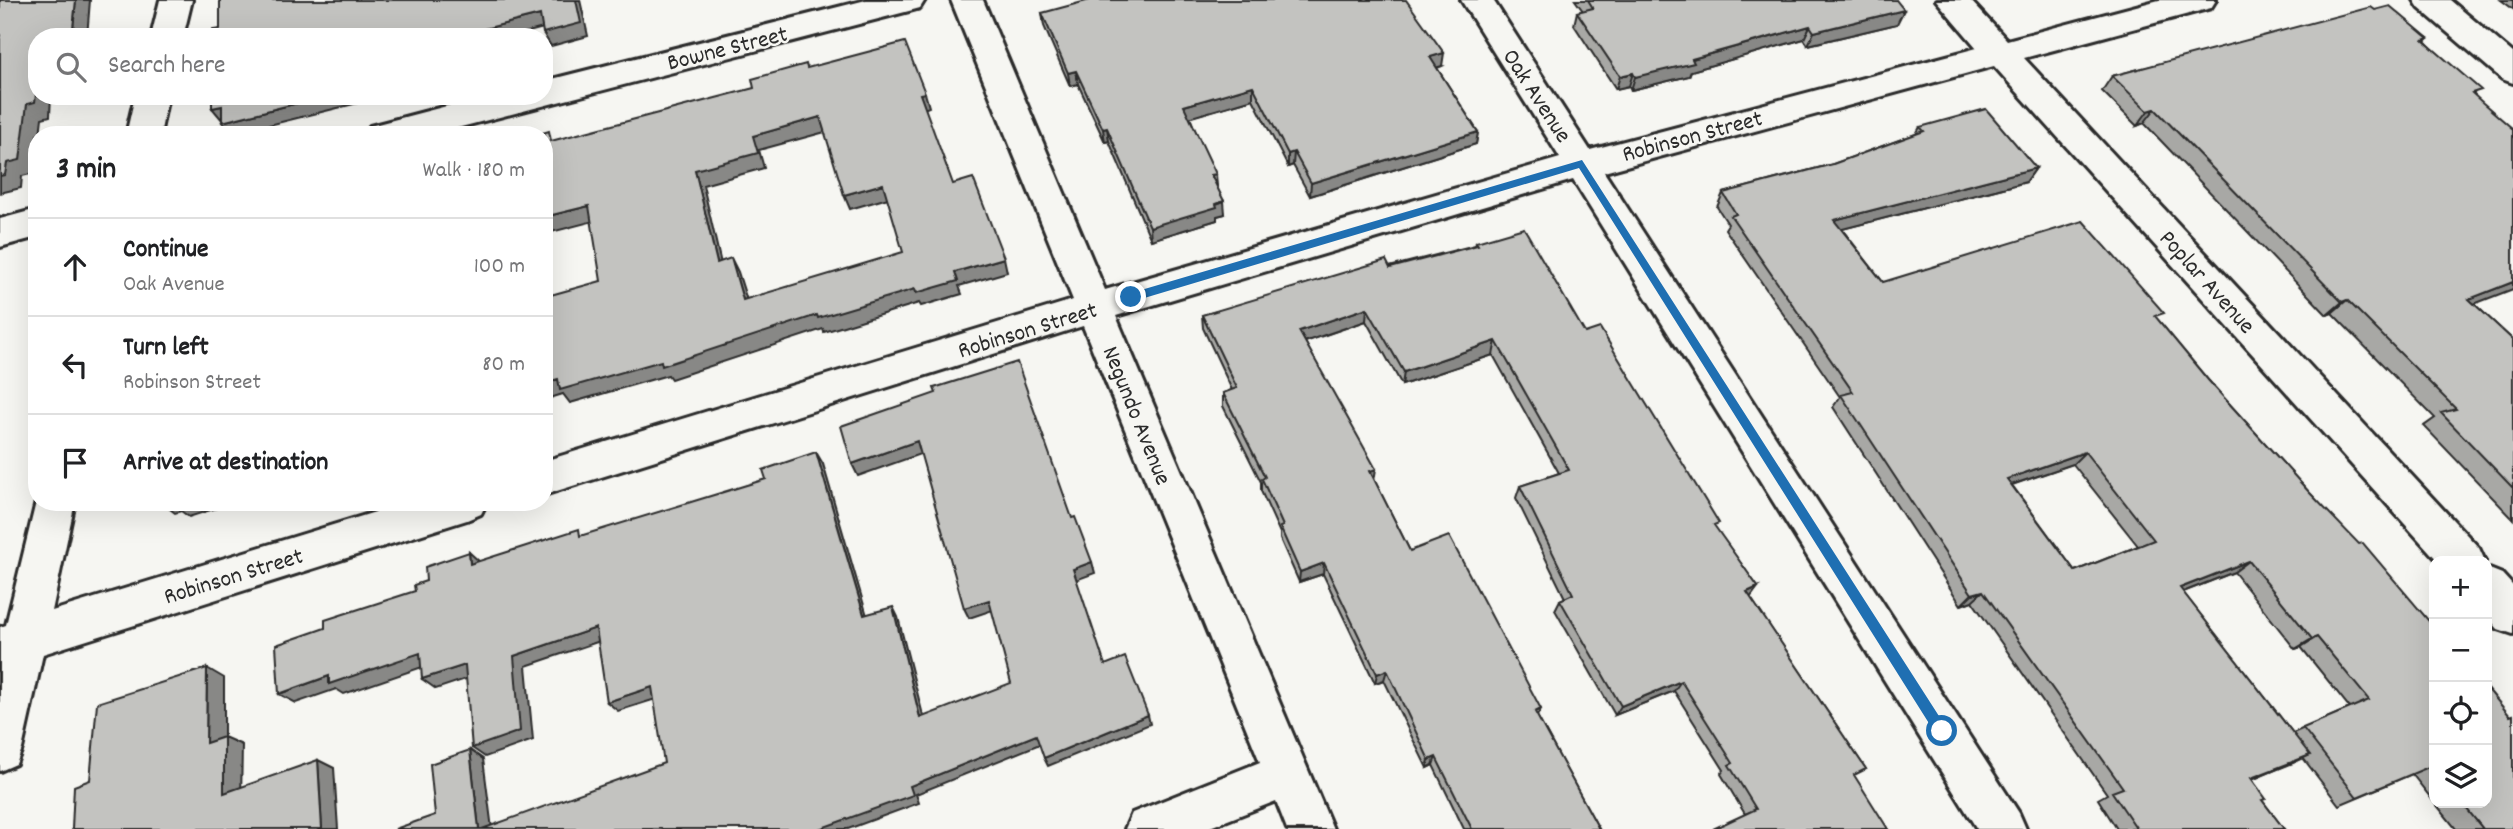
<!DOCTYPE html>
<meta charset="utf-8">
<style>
:root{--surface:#fff;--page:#f2f2f2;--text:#202124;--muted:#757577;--line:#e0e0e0}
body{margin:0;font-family:Dekko,sans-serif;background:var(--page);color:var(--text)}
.controls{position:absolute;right:21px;bottom:21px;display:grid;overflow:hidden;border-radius:14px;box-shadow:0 7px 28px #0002}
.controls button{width:63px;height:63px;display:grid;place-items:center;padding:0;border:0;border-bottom:2px solid var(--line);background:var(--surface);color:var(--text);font:35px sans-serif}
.stop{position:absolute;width:21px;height:21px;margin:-16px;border:5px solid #1f6fb2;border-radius:50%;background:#fff}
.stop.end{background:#1f6fb2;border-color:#fff;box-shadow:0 2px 7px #0008}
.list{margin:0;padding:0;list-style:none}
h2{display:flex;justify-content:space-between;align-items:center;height:91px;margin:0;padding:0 28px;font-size:30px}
h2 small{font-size:23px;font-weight:400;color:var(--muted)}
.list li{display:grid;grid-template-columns:46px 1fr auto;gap:21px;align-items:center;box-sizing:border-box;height:98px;padding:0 28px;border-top:2px solid var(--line)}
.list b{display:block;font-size:26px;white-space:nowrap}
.list p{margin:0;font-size:23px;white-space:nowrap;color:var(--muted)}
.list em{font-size:23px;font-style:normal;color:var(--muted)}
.icon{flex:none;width:38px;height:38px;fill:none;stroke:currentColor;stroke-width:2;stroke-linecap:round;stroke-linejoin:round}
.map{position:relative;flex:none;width:2513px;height:829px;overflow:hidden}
.search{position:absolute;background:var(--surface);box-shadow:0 7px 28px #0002;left:28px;top:28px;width:525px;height:77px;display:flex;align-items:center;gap:18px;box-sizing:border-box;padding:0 24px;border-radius:28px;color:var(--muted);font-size:26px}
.panel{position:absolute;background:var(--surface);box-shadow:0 7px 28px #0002;left:28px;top:126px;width:525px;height:385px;border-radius:28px}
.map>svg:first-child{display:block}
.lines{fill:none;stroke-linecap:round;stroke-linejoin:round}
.minor-casing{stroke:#2b2b2b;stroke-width:6}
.minor{fill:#f6f6f2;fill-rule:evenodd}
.wall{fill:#a8a8a5;stroke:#2b2b2b;stroke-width:2;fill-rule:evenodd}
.shaded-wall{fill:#888886;stroke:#2b2b2b;stroke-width:2}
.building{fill:#c3c3c0;stroke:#2b2b2b;stroke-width:2;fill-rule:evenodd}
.route{fill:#1f6fb2}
.labels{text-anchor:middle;stroke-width:5;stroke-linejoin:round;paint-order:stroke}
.street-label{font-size:24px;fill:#2b2b2b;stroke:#f6f6f2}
</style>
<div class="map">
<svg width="2513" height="829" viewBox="0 0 2513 829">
<rect width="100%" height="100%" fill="#f6f6f2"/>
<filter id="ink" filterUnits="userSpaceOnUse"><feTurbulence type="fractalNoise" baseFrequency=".0143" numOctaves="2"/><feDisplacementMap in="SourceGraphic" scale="14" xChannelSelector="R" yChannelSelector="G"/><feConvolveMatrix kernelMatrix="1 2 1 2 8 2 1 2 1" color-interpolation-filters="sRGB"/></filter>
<g filter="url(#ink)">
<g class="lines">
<g class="minor-casing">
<path id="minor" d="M160,0H192L183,37H151Z
M866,0H925L920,8L909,11L430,135H365L370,126L485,96H544V81Z
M951,0H983L1105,290L1560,158L1461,0H1493L1590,150L1977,48L1936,0H1970L2007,40L2159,0H2216L2211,8L2024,58L2479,548L2485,561H2438L1994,66L1604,172L2019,813L2026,829H1977L1573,180L1116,316L1333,829H1287L1276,801L1205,829H1125L1132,813L1260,762L1083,326L544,495V461L1073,300Z
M2414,0H2450L2513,53V83L2502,79L2419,8Z
M135,96H168L160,135H126Z
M37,209V237L0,247V219Z
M37,498V502H75L52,611L408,502H487L481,514L467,520L43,654L22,749L16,764L0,771V627L6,625Z
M2487,568L2502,574L2513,586V634L2498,629L2487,616Z"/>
</g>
<use href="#minor" class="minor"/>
</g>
<path class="wall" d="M1575,0H1896L1897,24L1808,45L1804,39L1691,71L1689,76L1631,90L1629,86L1616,89L1574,25L1577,12L1583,11Z
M2501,0H2513V9Z
M2375,10L2428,38L2425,41L2475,95L2474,304L2513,340V519L2424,426L2435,418L2332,313L2327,315L2144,123L2137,126L2102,91L2112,76Z
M1042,13L1442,66L1437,68L1478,132L1476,144L1310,196L1293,165L1288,167L1253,99L1190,117L1217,186L1225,214L1217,216V220L1151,240L1109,141L1105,142L1078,84L1070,86L1044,26Z
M1920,127L2036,168L2026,182L1842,229L1883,282L2158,320L2208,380L2309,492L2434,627V802L2412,774L2339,805L2303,758L2252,780L2262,800L2284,829H2117L2098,799L2107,794L1972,601L1961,605L1833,407L1840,397L1725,229L1728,224L1717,207L1723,193L1833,164L1916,134ZM2073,464L2138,546L2075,571L2012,485ZM2234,572L2295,649L2301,647L2350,708L2293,733L2183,592Z
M1476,242L1585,333L1716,529L1758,587L1750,597L1866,769L1745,814L1721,774L1724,770L1674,691L1615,715L1555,610L1560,600L1565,598L1516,498L1520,486L1559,473L1493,355L1402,385L1366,321L1305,342L1410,551L1541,709L1537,716L1599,829H1464L1433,765L1427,768L1384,680L1375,683L1323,574L1299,582L1280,539V533L1261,491V482L1223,406V393L1232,390L1203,328L1202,315L1475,245Z
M2435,803H2487L2513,829H2456Z"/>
<path class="shaded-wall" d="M76,0H90L87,37H72Z
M576,0H580L588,36L551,46L543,33Z
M1904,10L1897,24L1808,45L1814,32Z
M540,15L547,27L509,37H452Z
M1810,26L1804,39L1691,71L1689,76L1631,90L1635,77L1692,59Z
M1444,53L1442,66L1428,70L1430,57Z
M1076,71L1078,84L1070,86L1068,73Z
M1633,73L1629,86L1616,89L1620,76Z
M37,86V96H51L50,116L42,118L40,135H37V158L35,173L22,176L21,188L0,193V176L7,163L27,104Z
M1253,86V99L1185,119L1184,106Z
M925,93L929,107L924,109L920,94Z
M326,96H386L233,134L222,122Z
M222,106L223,121L212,108Z
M2155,109L2144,123L2137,126L2148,111Z
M820,117L825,132L759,150L764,168L703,185L724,277L717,263L695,170L753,136Z
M1107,128L1109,141L1105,142L1103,129Z
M1478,132L1476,144L1310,196L1311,183Z
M1294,152L1293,165L1288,167V154Z
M2036,168L2026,182L1827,233L1834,220Z
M1216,174L1217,186L1211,175Z
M883,184L888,198L850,209L844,195Z
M1224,201L1225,214L1217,216V220L1151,240L1150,227Z
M589,206L598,220L544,234V217Z
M731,258L738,272L751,313L743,300Z
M1004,258L1007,272L959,286L962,294L921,306L919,303L824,332L823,329L671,379L668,375L570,403L563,394L544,400V383L817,315L955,272Z
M2513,282V289L2453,312L2469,299Z
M2347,300L2332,313L2327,315L2342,302Z
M1367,308L1366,321L1298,344L1299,331Z
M1496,341L1493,355L1402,385L1404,372Z
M917,441L923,453L858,476L852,464Z
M816,452L823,464L870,626L864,615Z
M2085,452L2073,464L1996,490L2007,479Z
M1376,469L1374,481L1370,471Z
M161,502H226V505L189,517L181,511L175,513Z
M469,552L481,563L470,564Z
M2249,561L2234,572L2165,599L2180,588Z
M1092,562L1095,573L1076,580L1073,569Z
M1324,563L1323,574L1299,582L1300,572Z
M1758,587L1750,598L1747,592Z
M1983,591L1972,601L1961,605L1972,594Z
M989,600L993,610L969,618L964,608Z
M893,607L898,617L926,727L920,718Z
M596,628L606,639L526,666L533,740L485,757L472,748L514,656Z
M2317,637L2301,647L2295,649L2312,639Z
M420,653L434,663L344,694L336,689L296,703L279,694L329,676Z
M465,665L478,675L436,689L422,679Z
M207,668L224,678V751L206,743Z
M1387,670L1384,680L1375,683L1377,674Z
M1681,681L1674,691L1615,715L1621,706Z
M652,687L662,697L618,711L607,702Z
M1148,715L1150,724L1048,766L1044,758Z
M1036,735L1040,744L916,794L919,803L848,829H819L910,786Z
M224,737L242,745L241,801L224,793Z
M470,750L483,759L492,829H479Z
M2310,755L2293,763L2235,786L2251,778Z
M1436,757L1433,765L1427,768L1429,760Z
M318,760L334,768L338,829H322Z"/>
<path class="building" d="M0,0H76L72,37H37V86L35,102L27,104L20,160L7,163L5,175L0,176Z
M220,0H576L581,23L543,33L540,15L452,37H213V30L220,29Z
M1090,0H1406L1444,53L1430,57L1478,132L1311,183L1294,152L1288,154L1253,86L1184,106L1216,174L1211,175L1224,201L1216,204L1217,207L1150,227L1107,128L1103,129L1076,71L1068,73L1042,13Z
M1588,0H1896L1904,10L1814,32L1810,26L1692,59L1694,63L1635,77L1633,73L1620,76L1577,12L1593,8Z
M2390,6L2428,38L2423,40L2481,90L2472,93L2483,103L2513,129V282L2469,299L2513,340V488L2441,413L2456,409L2347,300L2342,302L2155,109L2148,111L2112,76L2371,7L2375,10Z
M905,42L925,93L920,94L953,184L973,178L1004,258L955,272L958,281L916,293L915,289L818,318L817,315L662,366L661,361L560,390L558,379L544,383V307L548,305L547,296L601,281L589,206L544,217V135H536L549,131L551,141L754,88L752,79L806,64L807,68ZM820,117L844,195L883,184L903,252L743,300L731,258L717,263L695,170L758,153L753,136Z
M212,96H326L222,122V106L212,108Z
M1986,109L2036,168L1834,220L1883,282L2083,221L2164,313L2155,316L2208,380L2309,492L2359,544L2363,543L2434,627V770L2431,766L2357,797L2303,728L2369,700L2317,637L2312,639L2249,561L2180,588L2310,755L2251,778L2266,799L2262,800L2284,829H2137L2112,792L2123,788L1983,591L1972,594L1841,395L1853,392L1731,216L1736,214L1723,193L1833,164L1924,131L1920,127ZM2085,452L2154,540L2075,571L2007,479Z
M1524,228L1585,333L1600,328L1719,523L1714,525L1758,587L1747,592L1866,769L1854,775L1888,829H1713L1756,809L1729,765L1733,763L1681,681L1621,706L1560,600L1573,594L1520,486L1569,470L1496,341L1404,372L1367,308L1299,331L1376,469L1370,471L1410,551L1449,536L1541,709L1535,712L1599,829H1472L1436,757L1429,760L1387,670L1377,674L1324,563L1300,572L1280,527L1283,526L1262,479L1265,477L1223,393L1237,388L1202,315L1386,260L1390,268L1478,245L1476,242Z
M1017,362L1072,518L1075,517L1092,562L1073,569L1105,665L1125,657L1148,715L1044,758L1036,735L910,786L913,795L819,829H482L664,763L652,687L607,702L596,628L514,656L520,731L472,748L465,665L422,679L420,653L329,684V676L279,694L276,645L325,628V620L415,591L414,585L426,581L425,567L469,552L470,564L579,529L580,536L766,479L763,470L816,452L864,615L893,607L920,718L1011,683L989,600L964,608L917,441L852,464L841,426L936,393L934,388Z
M207,668L206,743L224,737V793L318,760L322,829H72L74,786L90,780L97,703Z
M2487,688L2510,716L2513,715V829H2483L2462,803H2487Z
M470,750L479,829H395L435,815L430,764Z"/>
</g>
<path class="route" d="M1582,160L1946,727V736H1937L1579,168L1131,302L1126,297L1131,293Z"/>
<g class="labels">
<g class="street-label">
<text transform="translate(727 47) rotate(-14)" y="8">Bowne Street</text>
<text transform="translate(1538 95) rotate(57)" y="8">Oak Avenue</text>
<text transform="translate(1692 135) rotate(-15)" y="8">Robinson Street</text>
<text transform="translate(2208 281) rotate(48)" y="8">Poplar Avenue</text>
<text transform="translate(1027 329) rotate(-17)" y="8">Robinson Street</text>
<text transform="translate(1138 415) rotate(68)" y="8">Negundo Avenue</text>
<text transform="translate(233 575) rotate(-17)" y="8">Robinson Street</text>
</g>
</g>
</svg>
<div class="controls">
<button>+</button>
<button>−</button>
<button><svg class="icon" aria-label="locate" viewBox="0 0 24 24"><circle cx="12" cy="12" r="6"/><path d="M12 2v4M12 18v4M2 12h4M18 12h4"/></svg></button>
<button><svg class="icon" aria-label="layers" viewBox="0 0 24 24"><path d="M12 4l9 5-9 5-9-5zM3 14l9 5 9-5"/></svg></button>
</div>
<div class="stop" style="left:1942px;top:731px"></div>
<div class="stop end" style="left:1131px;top:297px"></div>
<div class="search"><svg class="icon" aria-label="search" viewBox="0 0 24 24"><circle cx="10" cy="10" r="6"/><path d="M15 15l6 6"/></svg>Search here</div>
<section class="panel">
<h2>3 min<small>Walk · 180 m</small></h2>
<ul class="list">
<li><svg class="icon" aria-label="ahead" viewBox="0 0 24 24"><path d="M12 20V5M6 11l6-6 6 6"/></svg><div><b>Continue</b><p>Oak Avenue</p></div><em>100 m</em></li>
<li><svg class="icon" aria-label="left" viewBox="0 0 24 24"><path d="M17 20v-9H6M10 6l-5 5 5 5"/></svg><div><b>Turn left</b><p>Robinson Street</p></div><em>80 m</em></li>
<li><svg class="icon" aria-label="arrive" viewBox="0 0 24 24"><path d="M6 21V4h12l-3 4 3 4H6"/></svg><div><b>Arrive at destination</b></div></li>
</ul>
</section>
</div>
